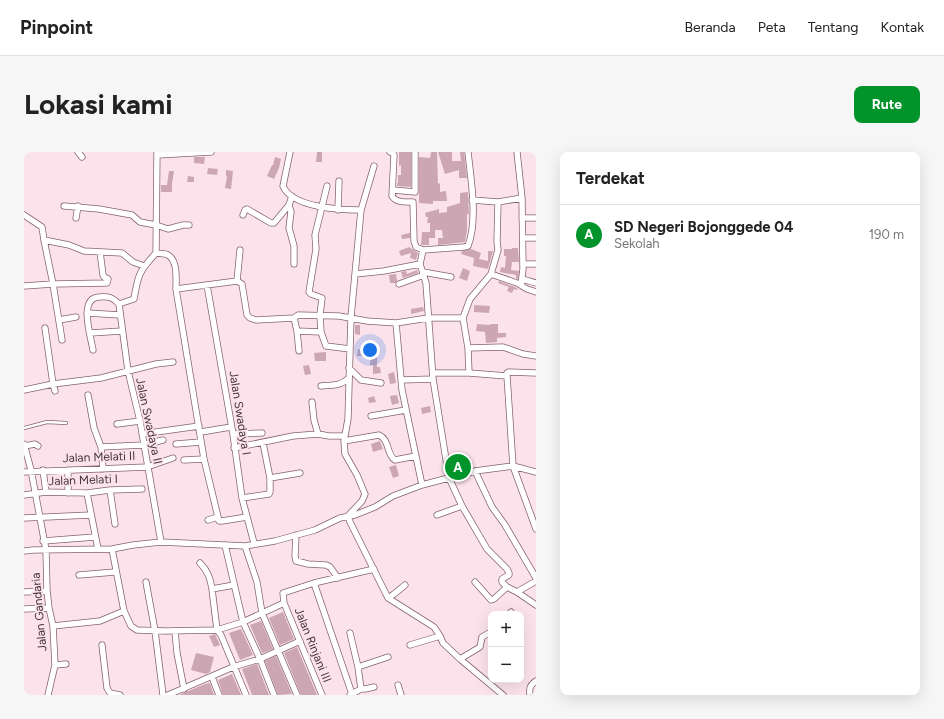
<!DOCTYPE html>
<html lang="id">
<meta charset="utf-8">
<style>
:root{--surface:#fff;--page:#f6f6f6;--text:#222;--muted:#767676;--line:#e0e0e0;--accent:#02942a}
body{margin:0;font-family:Figtree,sans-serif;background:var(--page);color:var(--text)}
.controls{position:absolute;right:12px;bottom:12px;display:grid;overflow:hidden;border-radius:8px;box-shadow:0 4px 16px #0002}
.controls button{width:36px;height:36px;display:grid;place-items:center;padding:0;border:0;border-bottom:1px solid var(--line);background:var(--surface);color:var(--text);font:20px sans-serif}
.you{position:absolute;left:346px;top:198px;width:14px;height:14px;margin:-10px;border:3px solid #fff;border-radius:50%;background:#1a73e8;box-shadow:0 0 0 6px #1a73e833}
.badge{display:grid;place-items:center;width:26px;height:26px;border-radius:50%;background:var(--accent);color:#fff;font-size:13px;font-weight:700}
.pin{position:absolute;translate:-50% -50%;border:2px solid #fff;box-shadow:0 1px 4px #0006}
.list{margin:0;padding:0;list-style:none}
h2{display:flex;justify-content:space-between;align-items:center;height:52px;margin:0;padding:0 16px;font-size:17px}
h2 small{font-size:13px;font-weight:400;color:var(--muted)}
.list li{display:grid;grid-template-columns:26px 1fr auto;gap:12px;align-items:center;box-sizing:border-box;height:60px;padding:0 16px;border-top:1px solid var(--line)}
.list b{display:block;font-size:15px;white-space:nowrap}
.list p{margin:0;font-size:13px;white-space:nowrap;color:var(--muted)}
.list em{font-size:13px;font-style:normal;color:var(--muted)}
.map{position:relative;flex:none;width:512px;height:543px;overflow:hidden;border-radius:8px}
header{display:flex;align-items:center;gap:24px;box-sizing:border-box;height:56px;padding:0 20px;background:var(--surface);border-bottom:1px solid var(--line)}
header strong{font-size:19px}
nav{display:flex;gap:22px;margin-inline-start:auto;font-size:14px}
.intro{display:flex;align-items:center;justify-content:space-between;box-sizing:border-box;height:96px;padding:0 24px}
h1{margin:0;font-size:28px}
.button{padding:10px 18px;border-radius:8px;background:var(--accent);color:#fff;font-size:14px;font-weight:700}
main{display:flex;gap:24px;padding:0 24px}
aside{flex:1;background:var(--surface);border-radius:8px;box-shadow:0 4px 16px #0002}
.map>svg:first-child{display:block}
.building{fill:#cca6b3}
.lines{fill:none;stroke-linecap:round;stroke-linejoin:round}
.service-casing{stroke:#84626e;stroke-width:4}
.minor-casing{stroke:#84626e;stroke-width:7}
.service{stroke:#fff;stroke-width:2.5}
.minor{stroke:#fff;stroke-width:5.5}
.labels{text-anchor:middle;stroke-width:3.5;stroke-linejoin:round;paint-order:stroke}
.street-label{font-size:12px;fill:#45353b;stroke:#fce3eb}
</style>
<header>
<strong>Pinpoint</strong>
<nav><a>Beranda</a><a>Peta</a><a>Tentang</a><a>Kontak</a></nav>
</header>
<div class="intro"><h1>Lokasi kami</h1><a class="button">Rute</a></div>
<main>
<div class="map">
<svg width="512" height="543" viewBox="0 0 512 543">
<rect width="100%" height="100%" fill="#fce3eb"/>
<path class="building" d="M293,0H298V10H292Z
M375,0H387V35L373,34V31H374V23H377V13L375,14Z
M407,0H413L414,32L416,31V40L422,39L423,49H409V52L395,51V5L406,6Z
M414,0H428V9H437L436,0H440L443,26H435V18L421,22Z
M170,5H181L180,12L170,11Z
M251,5L257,7L255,16L250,27L243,24L248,13H249Z
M184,16L194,17L193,23L183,22Z
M202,18L209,19L207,37L201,36L203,24H202Z
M145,19H150L148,32V40H137V33H143Z
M164,24L170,25V30H163Z
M444,40L445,62H443V78L441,90L414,93V86H419L418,78H411V86H405V93H397L398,80H406V71H403L404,65H402L401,61L415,57V61L423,60V55L436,51V41Z
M386,81V86L378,87L377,83Z
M385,95L394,101L392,108L386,106L387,101L377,104L375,99Z
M488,96H494L495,110H488L487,118L495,119L494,127L492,126V123L476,120L477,115L481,116L482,104H480V97H488Z
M447,97L457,101L455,107L464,109V99H469L464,117L449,114L450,106L437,102L438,99Z
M439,116L446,119L443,129L435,126Z
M393,118L394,121L379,126L377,120L382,119L383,122Z
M372,122L373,129L371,131H366L365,123Z
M475,129L491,135L494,137L493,138L490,137L488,141L483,139L485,135L474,131Z
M450,153L466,154L465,161L450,160Z
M399,155L400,159L387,162V157Z
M453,172L466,173V172H474V181H482V185L473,186V190L462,191L461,180L452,179Z
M331,173H336V183L331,182Z
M334,197L338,198V204H333Z
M302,200V209H291L290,201Z
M347,200H353V215H356L357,221L349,222V213H346Z
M285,213L287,222L281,223L279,214Z
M370,220L372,231L366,232L364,222Z
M373,243L375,251L368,253L366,244Z
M350,244L352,250L345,251L344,246Z
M406,254L407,260L398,262L397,256Z
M356,289L359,297L349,300L347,292Z
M446,305L449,314L428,319L427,310Z
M372,313L375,324L369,326L365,315Z
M259,460L270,487L256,493L245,466Z
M237,469L249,497L238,501L226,473Z
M217,477L229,503L216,508L205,481Z
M191,482L196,493L190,495L185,484Z
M273,495L293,543H277L260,501Z
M172,501L190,505L186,520L182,522L167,518Z
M252,504L268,542L254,543L241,509Z
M233,512L245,543H228L218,517Z
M208,522L217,543H199L194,528Z
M186,531L190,543H155L181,532Z"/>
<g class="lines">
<g class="service-casing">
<path id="service" d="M0,276L23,270L42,271"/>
</g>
<g class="minor-casing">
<path id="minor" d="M54,0L58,5
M266,0L259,34C268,56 318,58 337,58
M366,0L369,1L370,3L368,44C372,51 382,50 389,50L390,89L392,95L399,98
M444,0C447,28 454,68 444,94L440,95L399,98L396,112L402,131L409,227L425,326L438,354L463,397L483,417L485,421V423L478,427V430L483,435L493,440L512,429
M493,0L498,46L499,117L497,133
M133,3L187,0
M369,38L391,40V0
M448,48L474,50L498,46
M265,53L267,60L265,76L270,94V112
M40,54L75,57L108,63L116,70L132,73L144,77L159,73H165
M314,58L315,29
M0,63L18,75L20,88L29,132L38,188
M219,63L221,58L223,57L247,71H250L265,53L268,44
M52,66L54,54
M498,66H512
M499,86H512
M20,88L45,93L60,99L98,101L109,110L120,114
M132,101C135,102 141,101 144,103C154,109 152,127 152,137L213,129L218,132L223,163L226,166L232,168L270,166L274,163L315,164L343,169L372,171L404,166H439
M499,112H512
M399,120L427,125
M331,122L360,119L396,112
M467,122L493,131L503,137L512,140
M498,127L512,131
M213,129L216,98
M375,132L400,123
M183,133L209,282L218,346L230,391
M0,134L29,132L83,131L84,127L80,125L79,123L76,100
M152,137L180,307L194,365L195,369H198L223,365
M95,152L104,219L116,269L137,390
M95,152L110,147C114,123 115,119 132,101L133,0
M63,161L96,163
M270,166L273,179L297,180L302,194L326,197
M35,168L52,165
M372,171L378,238L398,333
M21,176L29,232L77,226L132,212L149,210
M273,179L275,199
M297,180L296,163L298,146L287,142L285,140L292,97L291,83L303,34
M66,181L98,179
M444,196L479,195L499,202L512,204
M69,198C67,185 54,146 75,145C84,144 88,145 95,152
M325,216L337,228L357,231
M409,221H445L444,196L439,166L446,147L467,122L474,98L473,89L474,50
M445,221L483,224V221L485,220L512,221
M483,224L489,314L512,377
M377,228L409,227
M297,234C308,233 317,234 325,226
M0,238L29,232L31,239
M64,243L70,276L77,295L79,317
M288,250L290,268L294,282
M347,264L382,258
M93,272L116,269
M177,280L207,275
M118,282L175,274
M209,282L238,281
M320,289L355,283C366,288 362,302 371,308L392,304
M0,292L7,318L22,398L23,439L25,456L29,474L31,513L24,543
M152,292L177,290
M0,294L11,292L14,294
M77,295L119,293L139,288
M210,296L269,284L294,282L305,284H320
M160,308L180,307
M19,318L22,340
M44,318V341
M451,319L468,355L481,373L512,426
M0,320L123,315L149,306
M246,326L276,321
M86,338L91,372
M63,341L74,397
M0,343L22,340L63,341L86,338L118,337
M218,346L245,342L246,340V326L239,291
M413,363L438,354
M324,364L338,349L341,342L333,323L321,302L320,289L324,267L327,165L337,58L350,14
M324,364L326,370L364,446L410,475L416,484L419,491L436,507L479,543
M0,366L67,363
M184,368L194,365
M272,383L271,404L272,409L284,412L302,413L306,415L314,426
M19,389L71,385
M201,393L219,470L236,507L250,543
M221,394L233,430L238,461L273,543
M88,397L109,393L137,390L221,394L251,389L291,378L316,366L331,363L351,355L369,344L398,333L451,319L489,314L512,320
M0,399L9,398L88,397L100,459L107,474L113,478L141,479L193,478L219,470L260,451
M176,411C184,419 186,426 188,437
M55,423L91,420
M122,430L131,479L139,543
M451,430L467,448L470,447L483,435
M290,431L328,542
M0,440L23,439
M493,440L512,453
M364,446L370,442L381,433
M0,457L25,456
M487,460L488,462
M29,474L76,469L100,459
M193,478L197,483L222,543
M193,478L188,437L210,433
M151,479L153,501L160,537
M326,481L334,515L337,537
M78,493L83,536L86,541L96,543
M386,493L416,484
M436,507L456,495L458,485L467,480
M31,513L42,512
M334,515L364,505
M188,525L195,543
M374,533L377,543
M144,543L209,515L236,507L276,489
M298,543L260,451L259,441L290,431L350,417
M326,543L337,537H341L350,535
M506,543C505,536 506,533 512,529"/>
</g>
<use href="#service" class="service"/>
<use href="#minor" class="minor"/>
</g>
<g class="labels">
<g class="street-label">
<text transform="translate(216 261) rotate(81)" y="4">Jalan Swadaya I</text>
<text transform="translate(125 269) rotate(78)" y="4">Jalan Swadaya II</text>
<text transform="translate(75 305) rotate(-2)" y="4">Jalan Melati II</text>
<text transform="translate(59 328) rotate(-2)" y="4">Jalan Melati I</text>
<text transform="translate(15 460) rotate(-95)" y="4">Jalan Gandaria</text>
<text transform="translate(289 493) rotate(68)" y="4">Jalan Rinjani III</text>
</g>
</g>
</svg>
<div class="controls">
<button>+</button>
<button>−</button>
</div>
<div class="you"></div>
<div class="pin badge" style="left:434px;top:315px">A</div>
</div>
<aside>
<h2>Terdekat<small></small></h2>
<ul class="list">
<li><span class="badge">A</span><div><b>SD Negeri Bojonggede 04</b><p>Sekolah</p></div><em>190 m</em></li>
</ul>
</aside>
</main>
